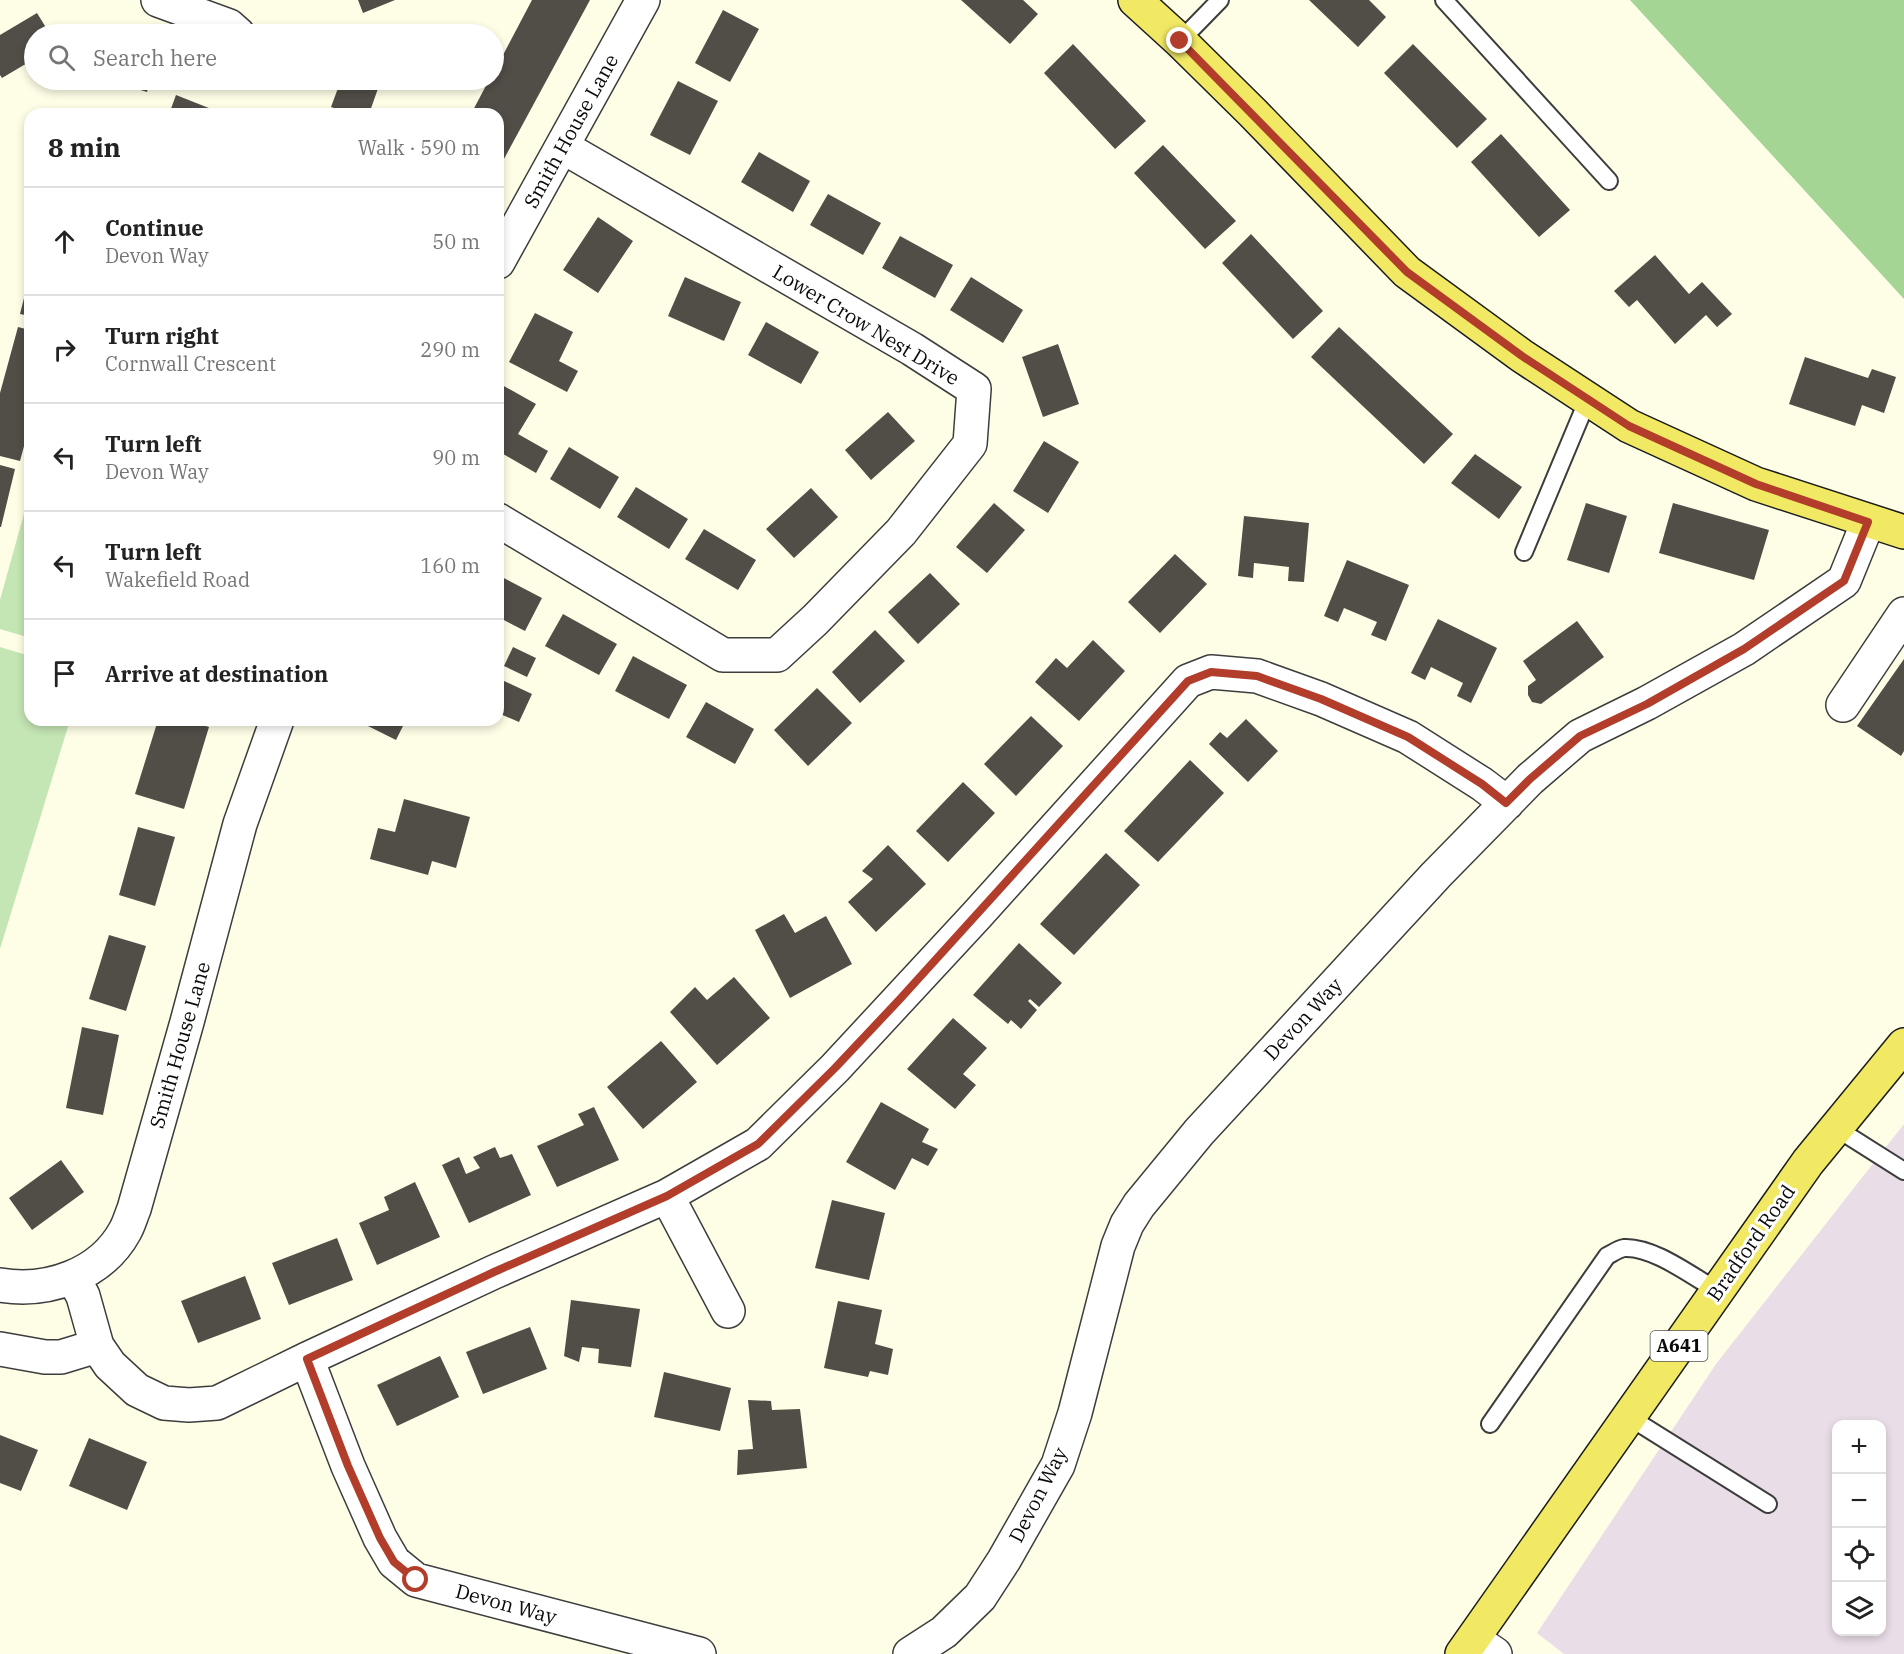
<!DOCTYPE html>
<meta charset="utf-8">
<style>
:root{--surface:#fff;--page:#f6f6f6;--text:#222;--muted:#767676;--line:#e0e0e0}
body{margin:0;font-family:"IBM Plex Serif",serif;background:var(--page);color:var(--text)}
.controls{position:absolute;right:18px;bottom:18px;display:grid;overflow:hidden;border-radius:12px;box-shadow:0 3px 9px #0003}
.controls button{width:54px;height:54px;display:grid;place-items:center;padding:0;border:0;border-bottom:2px solid var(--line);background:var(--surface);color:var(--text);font:30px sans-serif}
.stop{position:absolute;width:18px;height:18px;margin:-14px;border:4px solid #b13d2a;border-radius:50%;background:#fff}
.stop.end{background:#b13d2a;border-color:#fff;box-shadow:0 2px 6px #0008}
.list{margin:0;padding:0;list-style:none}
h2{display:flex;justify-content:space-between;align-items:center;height:78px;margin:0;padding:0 24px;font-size:26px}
h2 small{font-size:20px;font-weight:400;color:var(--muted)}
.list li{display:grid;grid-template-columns:39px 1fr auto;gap:18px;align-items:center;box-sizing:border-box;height:108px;padding:0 24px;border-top:2px solid var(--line)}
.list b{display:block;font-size:22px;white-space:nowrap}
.list p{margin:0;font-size:20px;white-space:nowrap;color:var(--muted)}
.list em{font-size:20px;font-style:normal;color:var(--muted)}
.icon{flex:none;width:33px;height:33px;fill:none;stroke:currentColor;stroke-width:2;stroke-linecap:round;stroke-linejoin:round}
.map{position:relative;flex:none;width:1904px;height:1654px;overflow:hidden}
.search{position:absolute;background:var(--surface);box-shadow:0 3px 9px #0003;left:24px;top:24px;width:480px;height:66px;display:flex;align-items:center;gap:15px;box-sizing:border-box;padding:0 21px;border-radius:33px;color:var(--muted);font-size:22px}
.panel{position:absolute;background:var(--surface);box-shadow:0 3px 9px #0003;left:24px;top:108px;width:480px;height:618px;border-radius:18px}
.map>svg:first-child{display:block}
.industrial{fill:#e9dde8;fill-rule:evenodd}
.green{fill:#c4e5b4}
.forest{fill:#a5d594}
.building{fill:#514d47}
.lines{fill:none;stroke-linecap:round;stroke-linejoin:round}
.lane-casing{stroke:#3d3d3d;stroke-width:20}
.street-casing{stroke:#3d3d3d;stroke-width:36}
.primary-casing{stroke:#1b1b1b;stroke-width:36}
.lane{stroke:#fff;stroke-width:16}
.street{stroke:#fff;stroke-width:33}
.primary{stroke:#f1e964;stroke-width:33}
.route{stroke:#b13d2a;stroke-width:8}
.labels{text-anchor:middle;stroke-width:6;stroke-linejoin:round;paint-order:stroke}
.shield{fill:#fff;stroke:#545454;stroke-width:1.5}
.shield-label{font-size:18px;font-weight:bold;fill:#0a0a0a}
.street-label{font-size:20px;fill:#0a0a0a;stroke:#fff}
</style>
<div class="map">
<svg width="1904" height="1654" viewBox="0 0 1904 1654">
<rect width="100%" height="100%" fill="#fefee7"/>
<path class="industrial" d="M1904,1124V1654H1564L1537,1633L1716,1364ZM1836,1424H1882V1632H1836Z"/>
<path class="green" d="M30,492V638L0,629V600Z
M0,647L30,656V720H70L0,949Z"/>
<path class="forest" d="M1630,0H1904V299Z"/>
<path class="building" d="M358,0H395L363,13Z
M532,0H590L498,170V114H471L489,80H494V72Z
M961,0H1023L1038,14L1010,44Z
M1309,0H1369L1386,17L1358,47Z
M723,10L759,29L730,82L695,63Z
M37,13L50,34H34V59L2,78L0,75V35Z
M1073,44L1146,121L1115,149L1044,73Z
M1413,44L1487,119L1457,148L1384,73Z
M109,80H150L147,92Z
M341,80H381L369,114H350L331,107Z
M678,81L718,101L690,155L650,135Z
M176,95L224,114H169Z
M1501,134L1570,210L1539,237L1471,162Z
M1163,145L1236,221L1205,249L1134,173Z
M759,152L810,181L793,212L741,182Z
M828,194L881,223L863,255L810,225Z
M598,217L633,241L598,293L563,270Z
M1251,234L1323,311L1293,339L1222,263Z
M900,236L953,265L935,298L882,268Z
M1655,255L1689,294L1702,282L1732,314L1717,327L1706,315L1675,344L1637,300L1629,307L1614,291Z
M685,277L741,302L724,341L668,316Z
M971,277L1023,310L1003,343L950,310Z
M29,278L30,279V316L20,314Z
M535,313L573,332L559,361L578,371L567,392L509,362Z
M766,322L819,352L801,384L748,355Z
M18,327L30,330V424L20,461L0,456V393Z
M1339,327L1453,434L1424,464L1311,357Z
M1058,344L1079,404L1043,417L1022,357Z
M1805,357L1868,378L1872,369L1896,377L1884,413L1862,405L1855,426L1789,404Z
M502,385L536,404L518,434L548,451L536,473L498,451V392Z
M888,412L915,441L871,480L845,450Z
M1044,441L1079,462L1048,513L1013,491Z
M569,447L619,477L600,509L550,479Z
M1475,454L1522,487L1499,519L1451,483Z
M0,465L15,469L1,527H0Z
M636,487L688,519L669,549L617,517Z
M811,488L838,517L794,558L766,529Z
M994,503L1025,530L987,573L956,547Z
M1586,503L1627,516L1609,573L1567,560Z
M1673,503L1769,530L1754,580L1659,553Z
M1244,516L1309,523L1304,582L1288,581L1289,567L1254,563L1253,578L1238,576Z
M704,529L756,560L738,590L685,559Z
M1175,554L1207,584L1160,633L1128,602Z
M1347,560L1409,585L1386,641L1371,635L1377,622L1344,608L1338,622L1324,616Z
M930,573L960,604L918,644L888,612Z
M498,575L542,598L525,631L498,617Z
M563,614L617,644L599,675L545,646Z
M1438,619L1497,648L1471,703L1457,696L1463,683L1431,667L1425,680L1411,673Z
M1577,621L1604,657L1541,704L1532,702L1528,695V686L1536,680L1523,661Z
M875,630L905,661L860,703L832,672Z
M1093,640L1125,671L1079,721L1035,682L1056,658L1067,668Z
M513,647L536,658L527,677L504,666Z
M633,656L687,685L669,719L615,691Z
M1904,659V751L1901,756L1857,726Z
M502,680L532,694L519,722L498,713V688Z
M817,688L852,723L808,766L774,730Z
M706,702L754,729L735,764L686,737Z
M1031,716L1063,746L1016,796L984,764Z
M1246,719L1278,751L1248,782L1209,744L1220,732L1227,738Z
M158,720H187L209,727L184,809L135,794Z
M356,720H406L396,740Z
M1190,760L1224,793L1158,862L1124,831Z
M963,782L995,813L948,862L916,831Z
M404,799L470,817L456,868L432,861L428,875L370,859L378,828L395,832Z
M138,827L175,837L155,906L119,895Z
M888,845L926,884L876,932L848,902L873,879L862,871Z
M1106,853L1140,885L1074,955L1040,924Z
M784,914L795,933L826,916L852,964L790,998L755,930Z
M109,935L146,946L126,1011L89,999Z
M1019,943L1062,983L1039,1007L1030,999L1028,1001L1037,1010L1021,1029L1011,1020L1008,1024L973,995Z
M734,977L770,1018L717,1065L670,1012L695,987L707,1000Z
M953,1018L987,1048L963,1074L976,1085L955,1109L907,1069Z
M82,1027L119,1035L103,1115L66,1108Z
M661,1041L697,1082L643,1129L607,1087Z
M881,1102L929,1129L922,1142L938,1149L928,1166L912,1158L895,1190L846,1162Z
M594,1107L619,1160L557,1187L537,1146L584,1125L578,1114Z
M495,1147L500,1158L512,1154L531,1195L469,1223L442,1165L459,1157L466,1174L480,1168L473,1157Z
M61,1160L84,1192L32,1230L9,1198Z
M415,1182L440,1237L377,1265L359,1223L389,1210L384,1197Z
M832,1200L885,1213L869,1280L815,1268Z
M337,1238L353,1280L289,1305L272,1263Z
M245,1276L261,1319L198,1343L181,1301Z
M571,1300L640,1309L631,1367L598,1363L599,1349L582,1347L579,1362L564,1356Z
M838,1301L882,1310L875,1344L893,1349L888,1375L870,1371L868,1377L824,1368Z
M530,1327L547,1369L483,1394L466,1352Z
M440,1356L459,1397L397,1426L377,1385Z
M664,1372L731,1388L720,1431L654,1417Z
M748,1400L771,1401L772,1410L800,1409L807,1468L737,1475L738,1450L753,1449Z
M0,1435L38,1450L21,1491L0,1483Z
M89,1438L147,1462L127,1510L69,1486Z"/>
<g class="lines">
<g class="lane-casing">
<path id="lane" d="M1444,0L1609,181
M1180,41L1220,0
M1524,552L1588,399
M1836,1128L1904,1171
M1629,1417L1768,1504
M1490,1424L1607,1256C1613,1253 1618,1249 1624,1248C1653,1246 1693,1277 1718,1291"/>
</g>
<g class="street-casing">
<path id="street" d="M158,0L229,26L238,34
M498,262L643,0
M498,520L723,655H777L815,620L901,532L970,444L974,389L912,349L563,147
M1843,705L1904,614
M667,1196L728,1311
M73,1277L83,1296L97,1346L110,1365L137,1390L164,1403L189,1405L217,1403L307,1359L494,1272L667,1196L758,1144L835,1068L976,916L1188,681L1211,672L1257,676L1321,699L1408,737L1482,784L1507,803
M0,1285C47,1293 101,1275 125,1231C129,1224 131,1216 134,1209L187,1022L240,824L277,720
M0,1349L45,1357H61L97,1346
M307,1359L348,1466L380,1538L394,1562L416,1580L699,1654
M1473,1639L1495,1654
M910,1654L944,1632L980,1597L1004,1560L1058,1465L1075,1413L1118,1246L1127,1224L1139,1205L1199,1132L1436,875L1530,779L1580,736L1647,703L1744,649L1844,581L1868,522"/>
</g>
<g class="primary-casing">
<path id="primary" d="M1135,0L1180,41L1253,113L1407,272L1522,356L1629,426L1756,484L1904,532
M1462,1654L1808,1162L1904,1045"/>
</g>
<use href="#lane" class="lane"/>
<use href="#street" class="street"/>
<use href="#primary" class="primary"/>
</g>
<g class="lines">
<path class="route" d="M416,1580L394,1562L380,1538L348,1466L307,1359L494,1272L667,1196L758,1144L835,1068L900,999L1188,681L1211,672L1257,676L1321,699L1408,737L1482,784L1506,803L1530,779L1580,736L1647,704L1744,649L1844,581L1868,522L1756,484L1629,426L1522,356L1407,272L1180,41"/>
</g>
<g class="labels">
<rect class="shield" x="1650.5" y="1331" width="57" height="30" rx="4.5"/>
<g class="shield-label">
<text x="1679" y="1352">A641</text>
</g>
<g class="street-label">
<text transform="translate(571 131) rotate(-61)" y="7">Smith House Lane</text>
<text transform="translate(866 325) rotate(31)" y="7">Lower Crow Nest Drive</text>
<text transform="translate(1303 1019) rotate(-47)" y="7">Devon Way</text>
<text transform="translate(180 1045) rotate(-74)" y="7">Smith House Lane</text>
<text transform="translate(1751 1243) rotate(-55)" y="7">Bradford Road</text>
<text transform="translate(1038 1495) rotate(-63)" y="7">Devon Way</text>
<text transform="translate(506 1604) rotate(15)" y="7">Devon Way</text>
</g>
</g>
</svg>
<div class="controls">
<button>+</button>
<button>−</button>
<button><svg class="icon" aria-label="locate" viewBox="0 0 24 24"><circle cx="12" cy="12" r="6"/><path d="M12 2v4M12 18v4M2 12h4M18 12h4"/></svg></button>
<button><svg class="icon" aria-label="layers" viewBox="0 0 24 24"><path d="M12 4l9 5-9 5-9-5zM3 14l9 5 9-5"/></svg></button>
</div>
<div class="stop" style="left:416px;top:1580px"></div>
<div class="stop end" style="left:1180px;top:41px"></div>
<div class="search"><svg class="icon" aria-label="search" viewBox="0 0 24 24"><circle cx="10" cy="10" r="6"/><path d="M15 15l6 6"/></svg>Search here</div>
<section class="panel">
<h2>8 min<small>Walk · 590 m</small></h2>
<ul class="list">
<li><svg class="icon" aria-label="ahead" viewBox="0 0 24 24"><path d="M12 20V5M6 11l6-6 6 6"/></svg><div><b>Continue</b><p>Devon Way</p></div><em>50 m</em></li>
<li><svg class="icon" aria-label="right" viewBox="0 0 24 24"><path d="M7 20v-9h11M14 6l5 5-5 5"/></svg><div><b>Turn right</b><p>Cornwall Crescent</p></div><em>290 m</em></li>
<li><svg class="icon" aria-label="left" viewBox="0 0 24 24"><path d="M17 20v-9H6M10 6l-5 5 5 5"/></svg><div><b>Turn left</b><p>Devon Way</p></div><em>90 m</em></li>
<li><svg class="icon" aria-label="left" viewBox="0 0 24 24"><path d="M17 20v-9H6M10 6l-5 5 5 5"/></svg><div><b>Turn left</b><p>Wakefield Road</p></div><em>160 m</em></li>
<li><svg class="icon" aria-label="arrive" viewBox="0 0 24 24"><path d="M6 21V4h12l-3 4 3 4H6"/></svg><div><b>Arrive at destination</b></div></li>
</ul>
</section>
</div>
